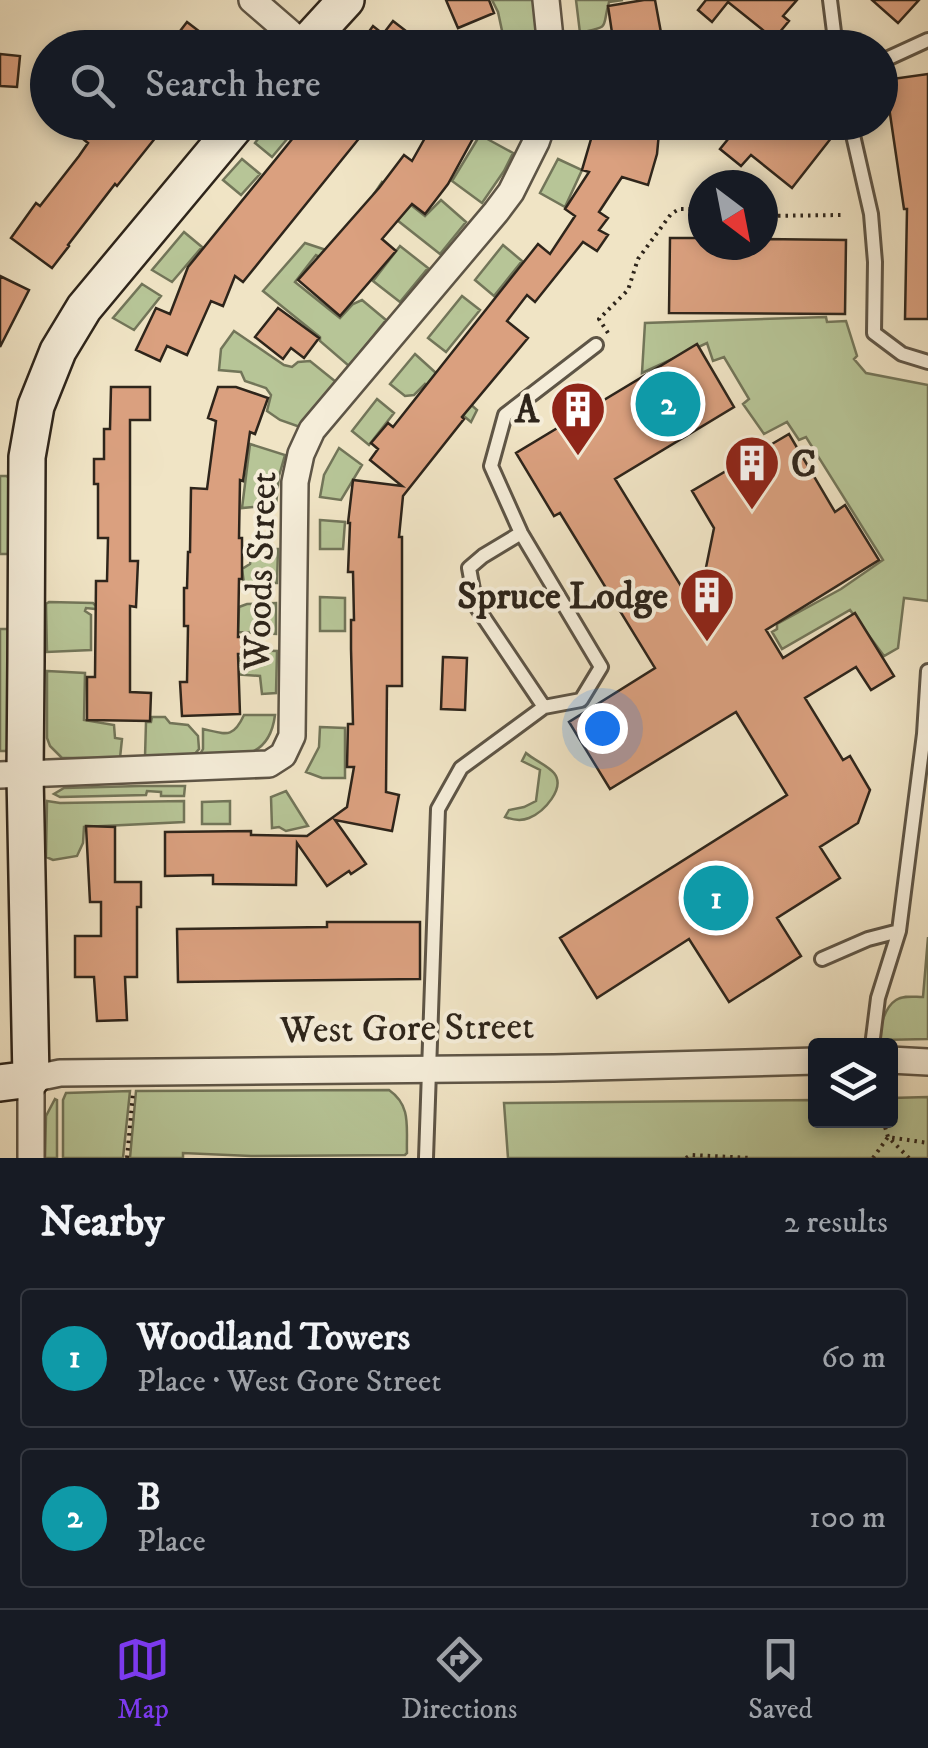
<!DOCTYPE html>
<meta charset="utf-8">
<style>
:root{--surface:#171b24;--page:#242831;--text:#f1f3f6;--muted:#9ea1a6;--line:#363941;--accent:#7c3aed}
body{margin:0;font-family:"IM FELL DW Pica",serif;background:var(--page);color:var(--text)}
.controls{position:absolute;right:30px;bottom:30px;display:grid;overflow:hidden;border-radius:10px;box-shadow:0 5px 15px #0003}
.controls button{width:90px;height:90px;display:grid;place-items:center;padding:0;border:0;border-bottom:2px solid var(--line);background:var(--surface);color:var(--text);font:50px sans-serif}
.compass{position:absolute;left:688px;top:170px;width:90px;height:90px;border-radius:50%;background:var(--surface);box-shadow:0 5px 15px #0003;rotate:148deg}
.you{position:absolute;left:602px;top:728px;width:35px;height:35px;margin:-25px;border:8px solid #fff;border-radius:50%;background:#1a73e8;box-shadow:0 0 0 15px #1a73e833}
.badge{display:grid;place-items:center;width:65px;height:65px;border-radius:50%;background:var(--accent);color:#fff;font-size:32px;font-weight:700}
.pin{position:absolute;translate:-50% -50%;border:5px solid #fff;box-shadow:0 2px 10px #0006}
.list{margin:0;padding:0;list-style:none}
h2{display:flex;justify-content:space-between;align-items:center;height:130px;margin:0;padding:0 40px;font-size:42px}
h2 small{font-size:32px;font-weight:400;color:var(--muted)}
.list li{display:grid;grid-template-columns:65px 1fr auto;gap:30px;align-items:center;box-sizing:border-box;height:140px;margin:0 20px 20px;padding:0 20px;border:2px solid var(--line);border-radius:10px}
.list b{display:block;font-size:38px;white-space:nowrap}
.list p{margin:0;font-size:32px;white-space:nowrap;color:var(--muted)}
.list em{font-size:32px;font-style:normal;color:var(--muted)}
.icon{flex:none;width:55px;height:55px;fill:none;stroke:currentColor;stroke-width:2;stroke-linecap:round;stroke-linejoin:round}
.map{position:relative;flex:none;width:928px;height:1158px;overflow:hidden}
.search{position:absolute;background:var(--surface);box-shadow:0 5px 15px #0003;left:30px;right:30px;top:30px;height:110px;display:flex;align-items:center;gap:25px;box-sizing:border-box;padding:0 35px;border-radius:55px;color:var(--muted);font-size:38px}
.sheet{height:450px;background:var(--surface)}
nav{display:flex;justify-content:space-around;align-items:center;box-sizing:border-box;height:140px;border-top:2px solid var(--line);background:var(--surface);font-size:28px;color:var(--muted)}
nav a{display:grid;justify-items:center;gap:5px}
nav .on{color:var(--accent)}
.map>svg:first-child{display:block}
.green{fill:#b7c597;stroke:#727559;stroke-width:2.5}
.building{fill:#daa07f;stroke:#2e251b;stroke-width:2.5}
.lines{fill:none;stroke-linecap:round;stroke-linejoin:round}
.lane-casing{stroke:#5e5546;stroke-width:18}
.street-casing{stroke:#5e5546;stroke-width:30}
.secondary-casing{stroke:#2e251b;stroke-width:40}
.path{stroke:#2e251b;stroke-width:4;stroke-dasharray:2.5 5;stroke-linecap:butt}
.lane{stroke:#f5edd9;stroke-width:12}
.street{stroke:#f5edd9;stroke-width:25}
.secondary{stroke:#f5edd9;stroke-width:35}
.labels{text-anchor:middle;stroke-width:8;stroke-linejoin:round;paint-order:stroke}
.poi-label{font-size:38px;font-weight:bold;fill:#2e251b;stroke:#f5edd9;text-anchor:end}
.street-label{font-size:38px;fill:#2e251b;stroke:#f5edd9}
</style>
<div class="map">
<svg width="928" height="1158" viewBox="0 0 928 1158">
<rect width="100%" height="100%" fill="#f0e4c5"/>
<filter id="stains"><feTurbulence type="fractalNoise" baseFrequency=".002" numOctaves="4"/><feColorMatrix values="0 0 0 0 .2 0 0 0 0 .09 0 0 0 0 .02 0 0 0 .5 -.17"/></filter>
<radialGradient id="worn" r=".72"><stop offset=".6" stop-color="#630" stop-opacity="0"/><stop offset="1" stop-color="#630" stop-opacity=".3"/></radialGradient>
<path class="green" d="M492,0H533L537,39L533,44L523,45L504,40L498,12Z
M576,0H623L609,2C601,30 612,25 580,33Z
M270,123H282L293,132L272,157L255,143Z
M480,135L513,153L504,171L482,203L452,181Z
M242,159L260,174L241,195L223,180Z
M558,159L582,170L565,207L540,193Z
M382,182L425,216L441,200L466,222L440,254L397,220L374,194Z
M184,232L202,247L172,282L152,270Z
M305,243L329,251L323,259L316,255L295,282L340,318L353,304L362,300L386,320L349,366L320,341V337L263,291Z
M503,245L522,261L494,296L475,280Z
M400,246L428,268L400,302L373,281Z
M142,284L161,296L134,330L113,318Z
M462,296L480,310L446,352L428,338Z
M826,317L827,322L846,321L857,356L854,359L866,373L928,385V601L904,598L898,648L884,656L850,610L782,649L772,632L777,629V624L841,589L883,560L806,437L799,440L787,422L764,434L743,404L749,399L724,357L713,361L707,343L642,373L645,323Z
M234,331L284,365L292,367L298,362L310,361L336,382L300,427L280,420L267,411L271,395L266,388L245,381L241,372L219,370L221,349Z
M415,354L477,410L471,422L425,384L414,395L405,396L390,384Z
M377,399L394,413L369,445L352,431Z
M250,444L285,455L279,476L276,505L242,508Z
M339,448L362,465L341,500L320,497L324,475Z
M0,476H7L9,479V554H0Z
M320,520L345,522L343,549H320Z
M253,549H278L277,583H244L242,569L250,564Z
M320,597L345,598V631H320Z
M49,602L93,603L96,606V609L86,608L85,611L91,615V650L47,652L46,604Z
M276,603V634L238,632L239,607L247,604Z
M0,629H8L9,747L6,751H0Z
M245,650L277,651L276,693L262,694L260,676L233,674L232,658L245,657Z
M47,671L85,673L84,720L114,725L115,738L122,739L120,758H62L50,746L47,738Z
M244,715H275C269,762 235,756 198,758L203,749V729C226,734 233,739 244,715Z
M152,717H165L170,723L188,725L198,736L199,749L192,757H145L146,722H151Z
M320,727L345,728V778H322L306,772L319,747Z
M526,753C534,760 547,765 554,773C566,788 544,812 529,818C522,821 513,820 505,817L509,810L524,807L536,801L540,770L522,761Z
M140,786H185L184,796H161V792L147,791L146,795L60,797L54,794L64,788Z
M286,791L308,826L286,831L279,827L272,828L271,797Z
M47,801L60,803L184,801V822L84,827L83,843L77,856L53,860L46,857Z
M230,801V824H202V802Z
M928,937V1039L880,1040C879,1027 885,1007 896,1000C903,995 914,997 923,997Z
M389,1090C412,1106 406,1128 407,1153L405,1155L251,1156L183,1153V1158H130L136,1091Z
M130,1091L123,1158H63V1100L66,1093Z
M928,1097V1158H508L504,1103L815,1100L816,1120H890L891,1098Z
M55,1099L57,1100V1158H45L46,1116Z"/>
<path class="building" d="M446,0H489L494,13L458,28Z
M644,0H655L662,38L614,46L608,6Z
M706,0H797L783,16L789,21L774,39L728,2L712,22L698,10Z
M872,0H919L898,23Z
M393,21L428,48H357L373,26L383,34Z
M187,22L221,48H167Z
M0,54L20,56L17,87L0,86Z
M928,74V319H905L907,209H904L885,80Z
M87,122H168L117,186L115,184L68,245L69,246L52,268L11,238L36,203L40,206L79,156L88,143L78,135Z
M306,122H365L356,132L361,136L243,282L235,276L223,306L211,301L187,355L167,346L160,361L136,350L156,308L170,314L188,267Z
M434,122H482L448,184L425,214L412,204L382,239L396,251L340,316L298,280L379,188L404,155L412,161Z
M596,122H660L657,154L648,185L622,177L599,212L608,218L599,230L608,235L597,251L583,242L535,302L527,295L507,321L528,338L462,417L464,419L403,496L399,537H402V686H387L386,792L399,795L392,831L335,820L366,864L351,874L349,871L327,886L297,843L296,885L213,884V875L165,876V832L251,831V835L307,836L347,807L354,767H347L348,724H353L351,649V620H354L353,572H348L350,523H348L353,480L402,486L370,460L378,449L371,443L388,423L393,427L538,244L550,254L575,216L565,209L589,172L582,170Z
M742,122H814L832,137L792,188L751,155L741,166L720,149Z
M670,238H703V245H763V239L846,240L845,314L669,313Z
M0,276L29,290L0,347Z
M278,308L319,338L304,358L291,348L283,359L255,337Z
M697,344L734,407L615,479L697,612L714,528L692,491L789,434L835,512L845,505L879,560L766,630L783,658L855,613L894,676L871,690L856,667L805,698L843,760L850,756L870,790L858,823L820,847L840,878L777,918L801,956L729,1002L689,939L597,998L560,938L787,795L736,712L610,789L569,722L655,668L560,513L554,516L516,453Z
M111,387H150V420H130V561H138L136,607L130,606V692L151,693L150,721L87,720V677H95L96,581H107L108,538H98V484H94V459H104V429H110Z
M218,387H236L268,398L255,434L250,432L243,481L240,480L239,538H242V579H239L238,637H242V654H238L240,714L182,716L180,682H187L188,626H184V588H187L188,552H190L191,488L207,489L216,421L208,418Z
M443,657L467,658L465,710L441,709Z
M86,826L115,827V882H141V907H137V977H125L127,1020L97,1021L94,977H75V936H101V902H90Z
M327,922H420V979L178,982L177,929L327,927Z"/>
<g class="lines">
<g class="lane-casing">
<path id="lane" d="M830,0L836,48
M880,62L928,40
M850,122L871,214L875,262L874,333L902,354L928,362
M521,533L483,556L469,568L476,606L544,707
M924,734L928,671
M822,959L868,939L899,931
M872,1046L878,998L899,931L924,734H928
M426,1158L438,809L461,768L544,707L581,700L601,667L521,533L491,466L505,415L596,345"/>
</g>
<g class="street-casing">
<path id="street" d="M252,0L304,45
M546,0L551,48
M0,775L269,764L283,755L292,736L295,482L301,454L312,430L496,212L511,192L536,142L543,122
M890,1060L928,1062
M31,1158V1079L60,1073L554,1068L816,1061"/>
</g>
<g class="secondary-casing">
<path id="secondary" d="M302,48L346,0
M0,1083L31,1079L25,775L26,661L27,457L36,406L58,351L84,308L239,122"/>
</g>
<path class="path" d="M763,216L841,215
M608,333L599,319L628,290L638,259L671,214L679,209H703
M883,1120L888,1137L909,1158
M127,1158L133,1093
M686,1158L691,1155L752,1158
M873,1158L888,1137L928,1143"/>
<use href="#lane" class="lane"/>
<use href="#street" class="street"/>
<use href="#secondary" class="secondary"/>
</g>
<defs>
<g id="building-pin" transform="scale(2.875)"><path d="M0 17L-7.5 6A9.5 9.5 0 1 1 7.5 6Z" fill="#8f2418" stroke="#f5edd9"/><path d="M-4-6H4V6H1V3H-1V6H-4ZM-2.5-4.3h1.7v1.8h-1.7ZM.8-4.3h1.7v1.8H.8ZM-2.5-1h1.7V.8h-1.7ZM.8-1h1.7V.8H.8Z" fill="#fff"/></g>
</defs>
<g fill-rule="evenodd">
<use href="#building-pin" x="578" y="409"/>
<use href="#building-pin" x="752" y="463"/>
<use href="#building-pin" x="707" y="595"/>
</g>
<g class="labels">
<g class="poi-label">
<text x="539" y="422">A</text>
<text x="791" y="476" text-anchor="start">C</text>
<text x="668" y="608">Spruce Lodge</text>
</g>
<g class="street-label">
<text transform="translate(259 571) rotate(-88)" y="13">Woods Street</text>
<text transform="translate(407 1027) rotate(-1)" y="13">West Gore Street</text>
</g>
</g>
<rect width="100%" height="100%" filter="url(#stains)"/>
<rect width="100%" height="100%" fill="url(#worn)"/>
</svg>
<div class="controls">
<button><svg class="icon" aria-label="layers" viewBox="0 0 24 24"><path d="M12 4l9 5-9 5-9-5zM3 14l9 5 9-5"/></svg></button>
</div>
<svg class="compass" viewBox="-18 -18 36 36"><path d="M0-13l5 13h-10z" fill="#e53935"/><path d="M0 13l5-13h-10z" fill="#9ea1a6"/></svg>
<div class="you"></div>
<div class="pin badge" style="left:716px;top:898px;background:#0f9aa8">1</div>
<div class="pin badge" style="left:668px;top:404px;background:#0f9aa8">2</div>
<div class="search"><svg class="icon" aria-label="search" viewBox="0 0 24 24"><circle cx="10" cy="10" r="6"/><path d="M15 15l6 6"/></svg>Search here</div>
</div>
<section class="sheet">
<h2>Nearby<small>2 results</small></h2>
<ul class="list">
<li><span class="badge" style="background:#0f9aa8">1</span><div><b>Woodland Towers</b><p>Place · West Gore Street</p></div><em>60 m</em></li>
<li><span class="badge" style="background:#0f9aa8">2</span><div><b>B</b><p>Place</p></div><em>100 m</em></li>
</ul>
</section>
<nav>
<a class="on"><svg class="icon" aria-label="map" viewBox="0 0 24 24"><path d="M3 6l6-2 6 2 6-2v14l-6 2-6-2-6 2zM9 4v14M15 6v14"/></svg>Map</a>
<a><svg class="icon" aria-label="directions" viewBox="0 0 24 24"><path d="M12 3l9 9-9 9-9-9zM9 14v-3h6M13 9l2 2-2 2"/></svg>Directions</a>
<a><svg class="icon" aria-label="saved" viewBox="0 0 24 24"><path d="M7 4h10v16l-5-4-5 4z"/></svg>Saved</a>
</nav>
